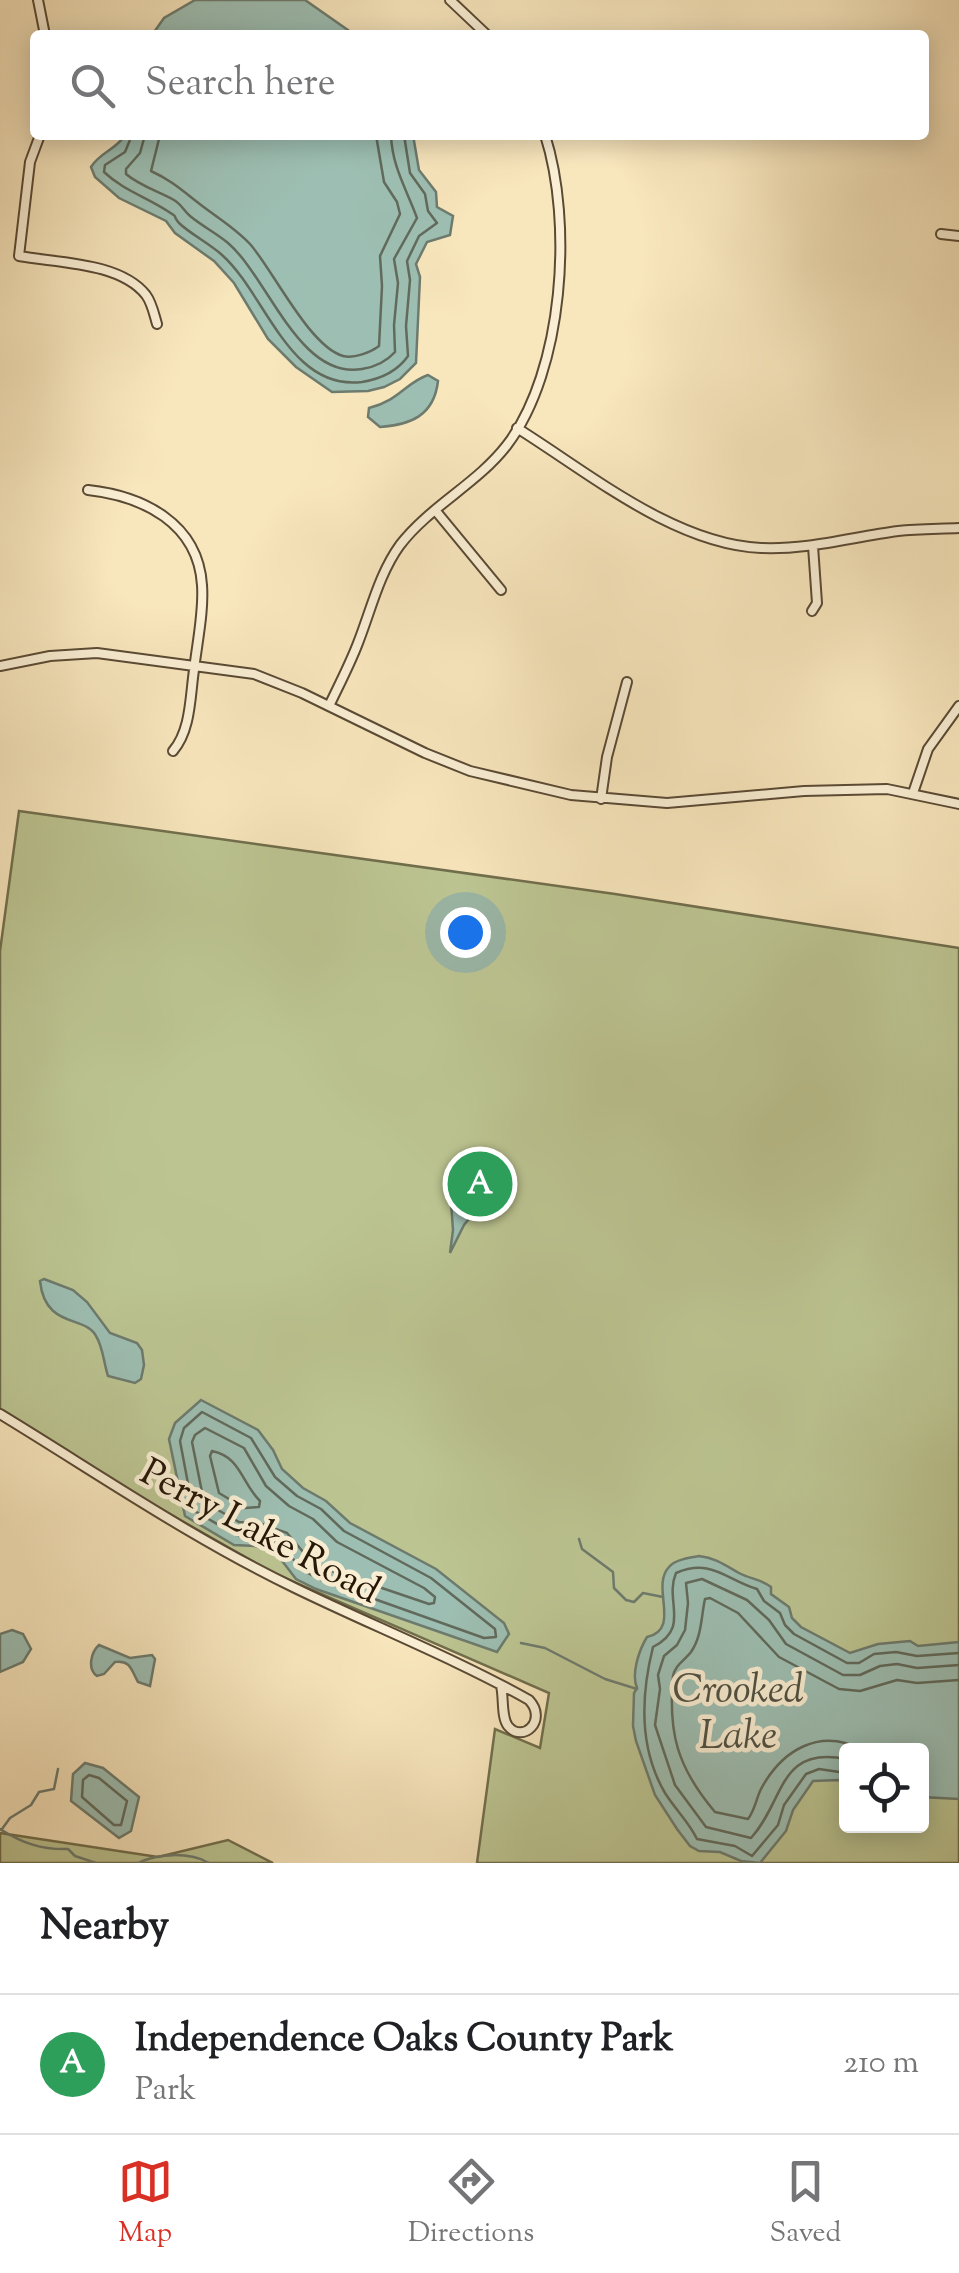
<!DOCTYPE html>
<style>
:root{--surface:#fff;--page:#f2f2f2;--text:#202124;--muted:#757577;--line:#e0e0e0;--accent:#d93025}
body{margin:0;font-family:"Sorts Mill Goudy",serif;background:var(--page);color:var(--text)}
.controls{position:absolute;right:30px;bottom:30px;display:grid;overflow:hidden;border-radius:10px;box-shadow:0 5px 25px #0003}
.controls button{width:90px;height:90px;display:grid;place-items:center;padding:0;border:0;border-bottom:2px solid var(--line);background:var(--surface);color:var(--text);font:50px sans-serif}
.you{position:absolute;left:465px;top:932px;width:35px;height:35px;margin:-25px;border:8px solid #fff;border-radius:50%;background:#1a73e8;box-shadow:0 0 0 15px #1a73e833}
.badge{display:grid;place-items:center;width:65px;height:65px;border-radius:50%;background:var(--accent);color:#fff;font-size:32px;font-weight:700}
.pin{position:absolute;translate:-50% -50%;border:5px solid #fff;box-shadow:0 2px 10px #0006}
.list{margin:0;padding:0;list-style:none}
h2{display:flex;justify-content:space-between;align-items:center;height:130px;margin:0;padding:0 40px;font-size:42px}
h2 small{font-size:32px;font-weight:400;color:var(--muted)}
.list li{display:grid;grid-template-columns:65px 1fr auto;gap:30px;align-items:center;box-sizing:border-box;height:140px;padding:0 40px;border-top:2px solid var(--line)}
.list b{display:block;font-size:38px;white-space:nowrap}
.list p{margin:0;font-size:32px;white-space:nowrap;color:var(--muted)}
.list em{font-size:32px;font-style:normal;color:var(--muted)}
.icon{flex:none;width:55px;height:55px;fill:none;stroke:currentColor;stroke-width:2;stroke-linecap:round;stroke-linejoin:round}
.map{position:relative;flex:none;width:959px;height:1863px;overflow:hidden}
.search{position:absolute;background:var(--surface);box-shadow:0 5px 25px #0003;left:30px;right:30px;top:30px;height:110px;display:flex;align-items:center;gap:25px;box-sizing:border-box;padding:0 35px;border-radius:10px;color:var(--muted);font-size:38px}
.sheet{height:270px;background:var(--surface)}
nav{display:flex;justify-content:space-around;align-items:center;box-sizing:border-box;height:140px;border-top:2px solid var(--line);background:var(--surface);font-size:28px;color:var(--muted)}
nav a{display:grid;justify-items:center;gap:5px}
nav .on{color:var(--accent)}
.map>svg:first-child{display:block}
.green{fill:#bcc592;stroke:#706e4c;stroke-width:2.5;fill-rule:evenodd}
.water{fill:#9dbfb3;stroke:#6d7b6e;stroke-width:2.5}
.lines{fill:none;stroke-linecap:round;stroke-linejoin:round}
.shore{stroke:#616a5c;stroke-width:2.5}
.stream{stroke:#6d7b6e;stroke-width:2.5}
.minor-casing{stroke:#5a4a34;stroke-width:12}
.minor{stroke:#faefd4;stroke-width:8}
.labels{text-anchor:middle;stroke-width:9;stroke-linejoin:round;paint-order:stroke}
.street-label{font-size:38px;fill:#251606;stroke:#faefd4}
.water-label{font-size:40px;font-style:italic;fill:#4f5143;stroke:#faefd4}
</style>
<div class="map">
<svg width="959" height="1863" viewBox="0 0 959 1863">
<rect width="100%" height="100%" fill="#f8e6bd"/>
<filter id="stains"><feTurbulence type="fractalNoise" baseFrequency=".002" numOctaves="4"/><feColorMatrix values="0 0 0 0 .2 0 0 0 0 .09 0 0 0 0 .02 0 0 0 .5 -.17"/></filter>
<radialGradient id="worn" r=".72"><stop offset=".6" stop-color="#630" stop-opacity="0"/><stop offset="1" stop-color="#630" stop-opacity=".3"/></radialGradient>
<path class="green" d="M19,811L615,894L959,948V1863H477L495,1729L540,1748L549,1693L273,1573L0,1417V951ZM846,1750H922V1826H846Z
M0,1833L158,1857L228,1840L273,1863H0Z"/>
<path class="water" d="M195,0H305L355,35H152L164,18Z
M125,135H413L419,170L436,192L437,207L453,216L450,235L427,242L416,264L420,277L416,363L400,379L384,387L368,391L332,392L296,367L268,339L234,283L214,261L175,233L166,221L119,198L95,177L91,167C100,152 116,150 125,135Z
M428,375L438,381C434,416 410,425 380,427L368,417L369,408C400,400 405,383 428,375Z
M476,1187L481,1204L464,1225L450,1253L453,1230L451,1202L463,1189Z
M44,1279L73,1290L87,1302L110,1333L137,1343L142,1350L144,1365L141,1379L135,1383L108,1376C104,1364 103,1347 96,1336C85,1315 45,1329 40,1281Z
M201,1400L258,1430L273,1450L282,1469L303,1488L326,1501L350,1523L436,1569L504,1623L509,1634L497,1652L316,1589L296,1579L276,1553L255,1546L234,1545L185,1516L169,1439L175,1423Z
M699,1556C716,1558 725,1565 739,1573C750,1579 761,1579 771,1587V1594L789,1607L792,1618L801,1627L850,1653L878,1644L910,1641L918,1646L959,1642V1799L922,1797V1750H846V1785L839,1780L813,1781L793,1810L786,1831L760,1863L741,1861L720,1852L699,1851L690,1846L677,1829L655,1795L636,1741L633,1726L634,1693L637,1688C631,1674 639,1650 647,1637C682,1629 650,1587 669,1567C676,1559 690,1558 699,1556Z
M12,1630L23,1634L31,1649L23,1662L0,1672V1634Z
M99,1645L130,1658L152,1655L155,1659L150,1686L138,1682C131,1670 131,1660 115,1662L104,1674L97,1676C87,1669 91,1652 99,1645Z
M85,1763L103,1768L139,1797L131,1831L119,1838L71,1801L73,1774Z"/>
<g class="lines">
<path class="shore" d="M132,135L125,152L105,165L104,172C124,191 147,197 169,212C180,219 171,214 179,223C189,233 210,244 222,255C266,294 289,391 362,382C380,379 397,372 408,356L406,326L410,280L407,261L419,236L437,223L428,211L425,194L410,173L404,135
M145,135L140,153L126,169V174C140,186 158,191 174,200C181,204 184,211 190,216C202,226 216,233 228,243C268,277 299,380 362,369C375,367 386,362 395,352L394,325L398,283L394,259L417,218C407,190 392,167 391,135
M160,135L151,171C171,180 184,192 201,205C218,218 235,228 250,244C273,270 309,346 343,356C354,359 371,352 379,346L382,286L380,256L400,214L397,202L384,182L376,135
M202,1412L251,1438L275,1477L297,1496L321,1509L344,1531L431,1578L495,1629L496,1637L484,1638L321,1580L302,1570L281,1544L256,1536L236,1535L193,1510L180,1441L184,1428Z
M205,1428L244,1448L266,1486L289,1506L313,1519L337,1542L424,1588L435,1597L434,1603L429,1604L326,1569L310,1560L287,1533L259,1523L239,1522L204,1502L192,1442L195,1435Z
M212,1451C241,1457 241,1482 260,1501L259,1507L244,1508L219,1493L210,1456Z
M862,1750C820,1727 782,1750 761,1789C756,1799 755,1810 748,1819L715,1812C677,1767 668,1733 673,1676C675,1665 685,1660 691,1652C702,1636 701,1617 705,1599L710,1598L738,1613L779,1657L839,1689L860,1691L897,1680L917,1683L959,1680
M846,1759C778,1745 785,1801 751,1838L706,1827L675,1785L655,1725L660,1689L658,1675L664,1656L677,1645L685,1630L688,1603L686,1583L702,1579L747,1600L769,1620L786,1644L843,1675H860L880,1666L897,1664L917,1668L959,1665
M846,1773L819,1769L806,1774L784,1805L778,1825L752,1856L735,1846L697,1839C689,1822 675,1809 665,1793C638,1747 641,1695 653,1647C691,1628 664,1601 676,1573C711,1558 725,1579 757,1589L764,1601L780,1613L785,1625L794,1634L847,1663H859L874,1654L896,1652L917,1656L959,1653
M89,1775L99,1778L127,1801L121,1825H114L82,1797L83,1780Z"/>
<path class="stream" d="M579,1539L582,1549L613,1572L614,1588L626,1600L634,1602L643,1593L663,1597
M521,1643L545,1648L605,1679L637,1689
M0,1829C22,1843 42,1850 68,1849L75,1856L96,1863
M2,1829L10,1818L31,1805L39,1792L54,1789L58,1769
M138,1863C158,1853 190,1852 209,1863"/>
<g class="minor-casing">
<path id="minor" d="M38,0L45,35
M450,0L487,35
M40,135L30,162L19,256C57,263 120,262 146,295C152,303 154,314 157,324
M941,234L959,236
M517,428C589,473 674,544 761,548C808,550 852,537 898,531C918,529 939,529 959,528
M88,490C143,496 198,523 202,585C204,612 197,643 194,670C190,697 191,730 173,751
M435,510L501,590
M812,611L817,603L813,546
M0,666L50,656L97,653L254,674L302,693L425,753L470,771L571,795L667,803L804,791L887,789L959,804
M329,706C339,685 350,664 358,643C371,610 379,574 400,545C430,506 477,484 507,445C564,370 573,222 545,135
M913,793L928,749L959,706
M601,799L607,757L627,682
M0,1414C97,1473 193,1539 295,1588C373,1626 454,1658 529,1700C548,1720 523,1744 508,1726C501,1717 504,1697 501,1686"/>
</g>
<use href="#minor" class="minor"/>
</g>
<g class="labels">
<g class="street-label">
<text transform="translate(261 1530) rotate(28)" y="13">Perry Lake Road</text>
</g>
<g class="water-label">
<text x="738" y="1702">Crooked<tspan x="738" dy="46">Lake</tspan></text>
</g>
</g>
<rect width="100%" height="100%" filter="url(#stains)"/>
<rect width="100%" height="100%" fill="url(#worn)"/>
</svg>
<div class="controls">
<button><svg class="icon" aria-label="locate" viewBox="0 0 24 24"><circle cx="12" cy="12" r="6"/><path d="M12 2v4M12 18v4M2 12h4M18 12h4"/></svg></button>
</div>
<div class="you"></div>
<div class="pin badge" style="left:480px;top:1184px;background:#2e9e5b">A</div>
<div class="search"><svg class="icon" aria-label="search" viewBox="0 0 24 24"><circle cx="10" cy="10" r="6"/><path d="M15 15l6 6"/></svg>Search here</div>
</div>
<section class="sheet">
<h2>Nearby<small></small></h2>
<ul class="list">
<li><span class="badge" style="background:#2e9e5b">A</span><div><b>Independence Oaks County Park</b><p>Park</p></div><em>210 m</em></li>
</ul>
</section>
<nav>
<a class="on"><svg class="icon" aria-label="map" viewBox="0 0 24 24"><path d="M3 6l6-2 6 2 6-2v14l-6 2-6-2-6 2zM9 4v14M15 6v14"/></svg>Map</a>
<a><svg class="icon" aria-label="directions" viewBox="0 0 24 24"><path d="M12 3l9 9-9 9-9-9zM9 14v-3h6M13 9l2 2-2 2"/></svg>Directions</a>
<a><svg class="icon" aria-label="saved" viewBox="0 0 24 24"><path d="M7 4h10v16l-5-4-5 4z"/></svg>Saved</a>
</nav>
